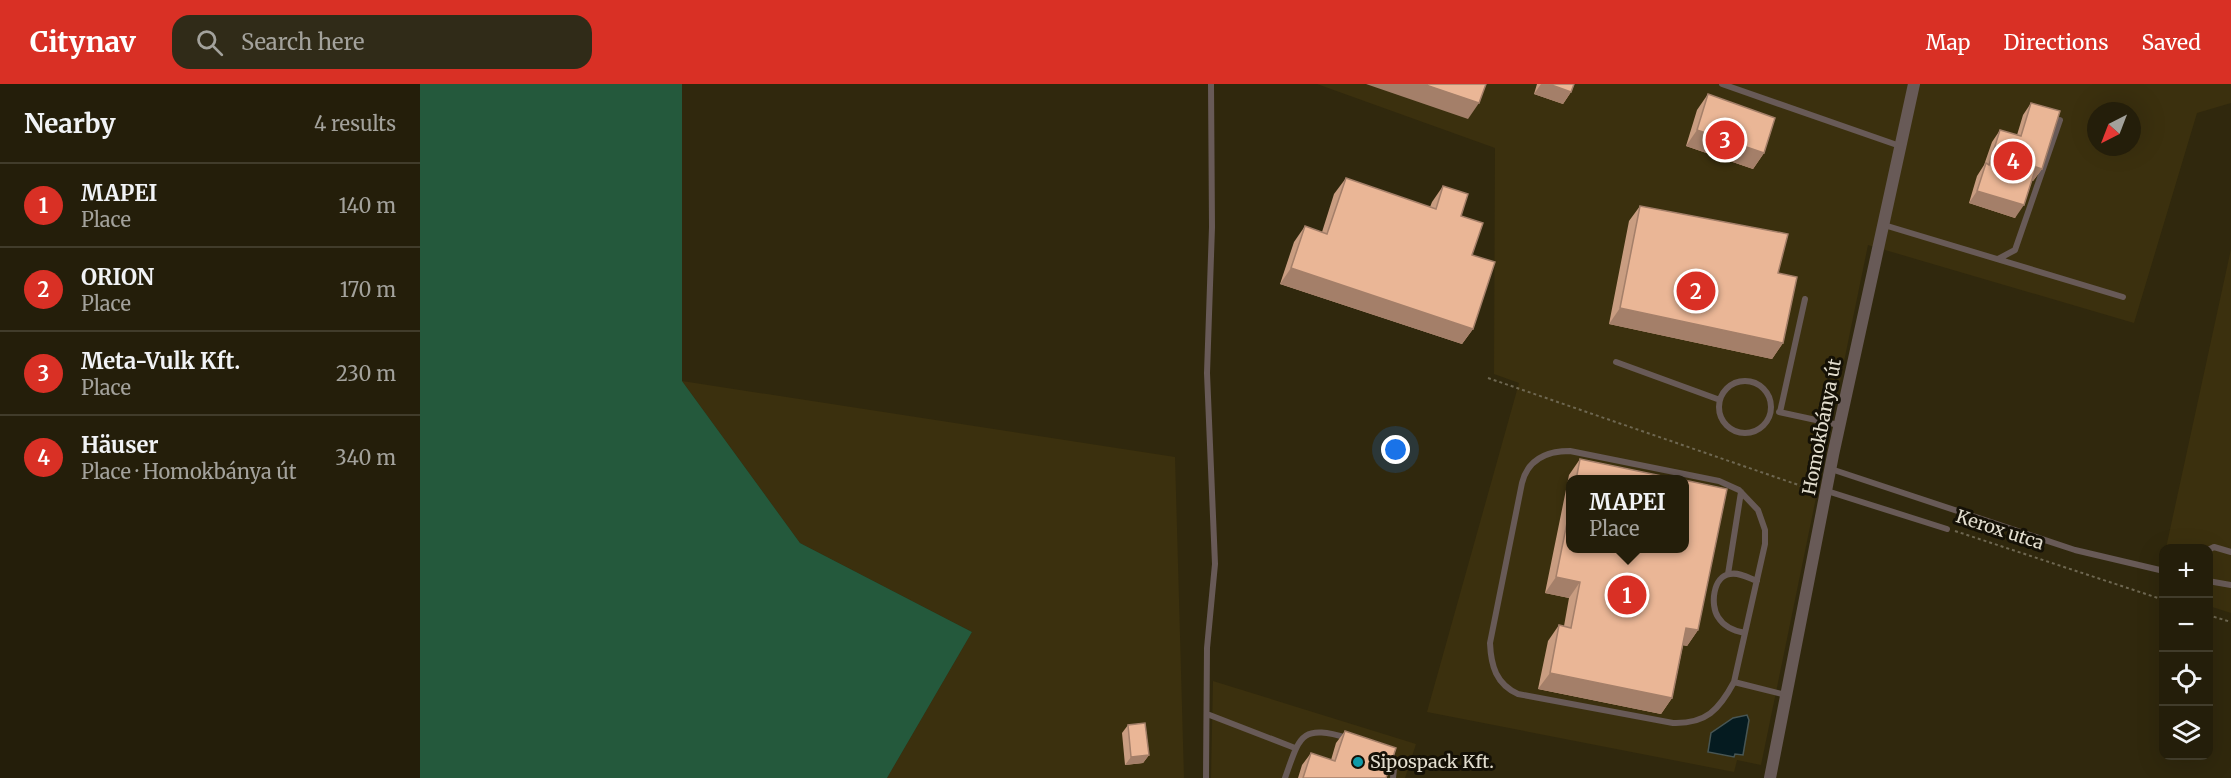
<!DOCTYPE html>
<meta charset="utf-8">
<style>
:root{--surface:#241e0a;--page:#302b18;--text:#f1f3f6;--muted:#a3a29c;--line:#413c2b;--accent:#d93025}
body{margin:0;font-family:Merriweather,serif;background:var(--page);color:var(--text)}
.controls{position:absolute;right:18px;bottom:18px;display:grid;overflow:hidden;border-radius:12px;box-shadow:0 6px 24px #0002}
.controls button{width:54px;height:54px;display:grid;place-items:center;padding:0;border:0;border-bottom:2px solid var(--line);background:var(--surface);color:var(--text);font:30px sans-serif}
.compass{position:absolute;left:1667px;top:18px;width:54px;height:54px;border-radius:50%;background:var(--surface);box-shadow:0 6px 24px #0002;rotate:222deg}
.you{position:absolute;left:976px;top:366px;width:21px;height:21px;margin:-15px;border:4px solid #fff;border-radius:50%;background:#1a73e8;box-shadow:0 0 0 9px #1a73e833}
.badge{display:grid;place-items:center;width:39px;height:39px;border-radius:50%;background:var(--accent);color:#fff;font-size:20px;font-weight:700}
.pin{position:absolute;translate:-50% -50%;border:3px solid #fff;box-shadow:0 2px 6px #0006}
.popup{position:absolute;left:1146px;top:391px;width:123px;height:78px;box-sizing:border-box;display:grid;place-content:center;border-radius:12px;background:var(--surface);filter:drop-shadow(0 2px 4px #0005);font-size:20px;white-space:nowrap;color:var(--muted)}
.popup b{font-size:22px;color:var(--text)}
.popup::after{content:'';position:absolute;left:50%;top:100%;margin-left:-12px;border:12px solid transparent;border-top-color:var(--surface)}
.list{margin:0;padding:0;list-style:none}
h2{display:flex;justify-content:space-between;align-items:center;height:78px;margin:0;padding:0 24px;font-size:26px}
h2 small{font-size:20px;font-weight:400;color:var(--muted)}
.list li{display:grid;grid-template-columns:39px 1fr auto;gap:18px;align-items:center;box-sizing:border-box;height:84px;padding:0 24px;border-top:2px solid var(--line)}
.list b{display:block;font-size:22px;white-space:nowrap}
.list p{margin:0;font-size:20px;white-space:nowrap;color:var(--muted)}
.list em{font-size:20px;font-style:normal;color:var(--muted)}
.icon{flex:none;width:33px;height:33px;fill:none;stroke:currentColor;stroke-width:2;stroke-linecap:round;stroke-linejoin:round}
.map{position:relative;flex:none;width:1811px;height:694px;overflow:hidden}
header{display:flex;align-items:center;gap:36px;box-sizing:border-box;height:84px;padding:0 30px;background:var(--accent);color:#fff}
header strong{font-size:28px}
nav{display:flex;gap:33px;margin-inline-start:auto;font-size:21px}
.search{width:420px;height:54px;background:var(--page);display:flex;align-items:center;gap:15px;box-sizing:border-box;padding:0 21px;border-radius:18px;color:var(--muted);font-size:22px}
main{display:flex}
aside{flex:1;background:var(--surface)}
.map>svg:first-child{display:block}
.built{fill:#3b300e;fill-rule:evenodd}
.forest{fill:#24593c}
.water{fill:#051b20;stroke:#485654;stroke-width:1.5}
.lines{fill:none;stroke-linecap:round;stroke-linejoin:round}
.path{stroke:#6e6751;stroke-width:2;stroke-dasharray:3 3;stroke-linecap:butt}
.lane{stroke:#685a57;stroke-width:6}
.street{stroke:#685a57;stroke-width:12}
.wall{fill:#c99d81}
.shaded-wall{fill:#a47f69}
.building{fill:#eab696;stroke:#a47f69;stroke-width:1.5}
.culture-dot{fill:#0f9aa8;stroke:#151106;stroke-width:2}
.labels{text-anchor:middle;stroke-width:6;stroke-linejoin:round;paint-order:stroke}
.street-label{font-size:18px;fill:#e3decf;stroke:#151106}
.poi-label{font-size:18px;fill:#e3decf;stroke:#151106;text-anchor:start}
</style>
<header>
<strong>Citynav</strong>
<div class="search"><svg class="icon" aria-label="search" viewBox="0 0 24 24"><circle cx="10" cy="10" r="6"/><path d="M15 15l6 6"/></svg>Search here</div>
<nav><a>Map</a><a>Directions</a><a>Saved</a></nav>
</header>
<main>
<aside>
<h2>Nearby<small>4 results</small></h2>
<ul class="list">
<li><span class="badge">1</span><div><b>MAPEI</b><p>Place</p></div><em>140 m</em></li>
<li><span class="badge">2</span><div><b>ORION</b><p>Place</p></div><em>170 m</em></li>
<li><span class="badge">3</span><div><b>Meta-Vulk Kft.</b><p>Place</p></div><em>230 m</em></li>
<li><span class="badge">4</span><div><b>Häuser</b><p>Place · Homokbánya út</p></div><em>340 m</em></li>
</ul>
</aside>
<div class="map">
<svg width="1811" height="694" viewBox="0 0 1811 694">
<rect width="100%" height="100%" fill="#30280d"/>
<path class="built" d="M897,0H1811V19L1777,29L1714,239L1448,161L1341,681L1317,676L1314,688L1007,628L1099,299L1074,290L1075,64ZM1676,27H1712V63H1676ZM1150,396H1264V464H1150Z
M1811,165V529L1789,522L1788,464H1746Z
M262,297L755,373L764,694H467L552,548L380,459Z
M793,597L996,660L985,694H791Z"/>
<path class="forest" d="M0,0H262V297L380,459L552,548L467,694H0Z"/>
<path class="water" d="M1327,631L1329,636L1323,671L1315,670L1314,673L1288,668L1291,649L1313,634Z"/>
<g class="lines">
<path class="path" d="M1068,294L1393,406
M1535,447L1744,516
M1788,531L1811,538"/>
<path class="lane" d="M1302,0L1480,62
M1464,141L1703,213
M1578,175L1595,166L1640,36
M1196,278L1300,316
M1299 323a26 26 0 1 1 52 0a26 26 0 1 1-52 0Z
M1359,328L1419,341
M1360,328L1385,215
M1411,385L1655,466L1744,487
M1407,407L1527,445
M1788,466L1794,463L1811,468
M1308,490L1321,408
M1788,497L1811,501
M1325,549C1314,547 1304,543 1298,533C1290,521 1293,492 1310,490C1319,488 1329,494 1337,497
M1314,598C1299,626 1286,640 1253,639L1098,610C1076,600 1071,582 1070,559L1102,399C1108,375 1127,367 1150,367L1299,397L1319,406L1338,426L1345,446V460L1314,598L1366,611
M787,630L875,664
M968,668L975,676L973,694
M786,694L787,564L795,480L787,289L792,143L791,0
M865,694C880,652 880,640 928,654"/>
<path class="street" d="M1350,694L1413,371L1494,0"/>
</g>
<path class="wall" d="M1117,0H1154L1151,8L1143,20L1114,10Z
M1288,10L1344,69L1333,85L1266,62L1277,26Z
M1611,19L1622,85L1613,97L1612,96L1595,134L1549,119L1557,92L1564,81L1572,58L1580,46L1597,51L1603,31Z
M926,94L1010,123L1012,118L1023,102L1041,132L1052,171L1053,245L1042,260L860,200L874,158L885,142L902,148L914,110Z
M1220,122L1358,189L1363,259L1352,275L1189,240L1209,137Z
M1160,375L1261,396H1150V465L1278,546L1267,562L1263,561L1252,614L1241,630L1118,605L1128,557L1139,541L1144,542L1149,514L1125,509L1149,391Z
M708,641L729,671L723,679L705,681L702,649Z
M925,647L966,694H878L882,681L891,669L911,676L916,659Z"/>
<path class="shaded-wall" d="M946,0H1003L1059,19L1048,35Z
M1121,0H1129L1151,8L1143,20L1114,10Z
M1277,46L1344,69L1333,85L1266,62Z
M1616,83L1622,85L1613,97L1607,95Z
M1557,107L1604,121L1595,134L1549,119Z
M871,184L1053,245L1042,260L860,200Z
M1200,224L1363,259L1352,275L1189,240Z
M1136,493L1160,498L1149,514L1125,509Z
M1266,544L1278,546L1267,562L1255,560Z
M1130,589L1252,614L1241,630L1118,605Z
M729,671L723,679L705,681L711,673Z"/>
<path class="building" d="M1003,0H1066L1059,19Z
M1129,0H1154L1151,8Z
M1288,10L1355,34L1344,69L1277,46Z
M1611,19L1640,27L1622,85L1616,83L1604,121L1557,107L1566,79L1569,81L1580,46L1601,52Z
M926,94L1016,125L1023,102L1048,110L1041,132L1063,139L1052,171L1075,178L1053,245L871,184L885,142L907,150Z
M1220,122L1368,150L1358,189L1377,193L1363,259L1200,224Z
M1160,375L1261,396H1156Z
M1264,396L1307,405L1278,546L1266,544L1252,614L1130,589L1139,541L1151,544L1160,498L1136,493L1150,424V465H1264Z
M725,639L729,671L711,673L708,641Z
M925,647L976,664L966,694H883L891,669L915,677Z"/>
<circle class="culture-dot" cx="938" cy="678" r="6"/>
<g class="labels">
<g class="street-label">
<text transform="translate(1402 343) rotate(-79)" y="6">Homokbánya út</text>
<text transform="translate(1580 446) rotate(18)" y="6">Kerox utca</text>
</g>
<g class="poi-label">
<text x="950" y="684">Sipospack Kft.</text>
</g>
</g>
</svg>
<div class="controls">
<button>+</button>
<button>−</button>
<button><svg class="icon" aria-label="locate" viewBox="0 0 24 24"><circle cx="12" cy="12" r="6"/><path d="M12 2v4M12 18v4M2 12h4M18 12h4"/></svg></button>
<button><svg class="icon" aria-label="layers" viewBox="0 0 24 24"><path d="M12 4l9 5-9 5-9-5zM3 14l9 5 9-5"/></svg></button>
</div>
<svg class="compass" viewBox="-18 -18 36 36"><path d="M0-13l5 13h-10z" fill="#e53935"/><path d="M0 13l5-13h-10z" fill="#a3a29c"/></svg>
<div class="you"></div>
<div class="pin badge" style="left:1207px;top:511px">1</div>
<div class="popup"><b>MAPEI</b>Place</div>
<div class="pin badge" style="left:1276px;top:207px">2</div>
<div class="pin badge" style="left:1305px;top:56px">3</div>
<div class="pin badge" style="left:1593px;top:77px">4</div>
</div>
</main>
